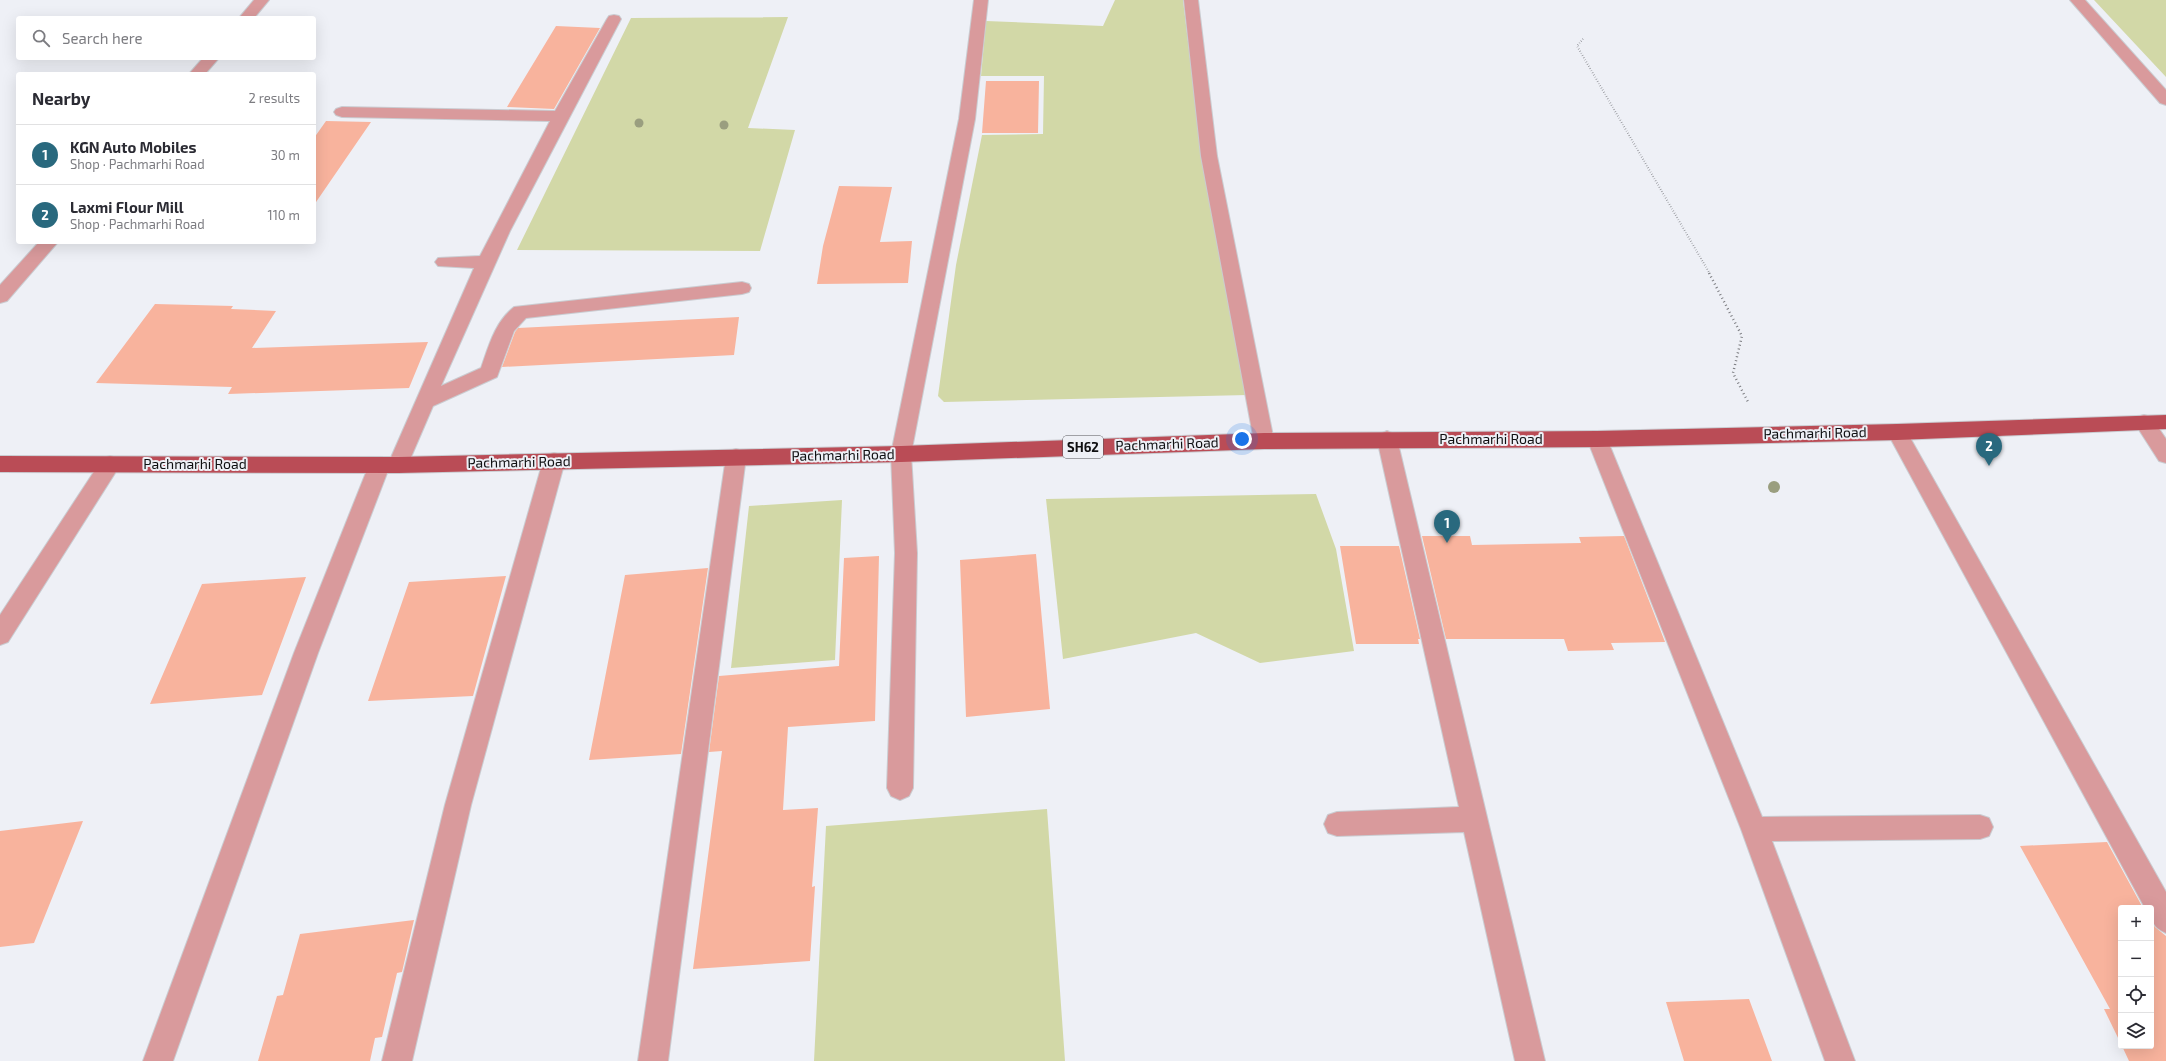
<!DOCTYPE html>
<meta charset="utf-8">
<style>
:root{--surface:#fff;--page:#f7f7f7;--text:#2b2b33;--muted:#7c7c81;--line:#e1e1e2;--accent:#29697e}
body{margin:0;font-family:"Exo 2",sans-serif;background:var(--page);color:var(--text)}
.controls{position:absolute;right:12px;bottom:12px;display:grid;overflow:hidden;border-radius:4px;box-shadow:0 4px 16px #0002}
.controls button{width:36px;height:36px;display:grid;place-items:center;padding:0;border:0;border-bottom:1px solid var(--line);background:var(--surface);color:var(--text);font:20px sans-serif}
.you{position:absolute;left:1242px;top:439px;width:14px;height:14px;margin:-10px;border:3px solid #fff;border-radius:50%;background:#1a73e8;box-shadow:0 0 0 6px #1a73e833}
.badge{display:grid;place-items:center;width:26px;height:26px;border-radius:50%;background:var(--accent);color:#fff;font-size:13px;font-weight:700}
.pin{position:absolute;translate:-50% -33px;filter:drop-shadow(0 1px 2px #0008)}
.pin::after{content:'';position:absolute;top:21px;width:14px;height:12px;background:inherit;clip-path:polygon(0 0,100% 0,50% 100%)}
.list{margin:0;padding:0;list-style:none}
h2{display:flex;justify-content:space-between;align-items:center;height:52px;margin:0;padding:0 16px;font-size:17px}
h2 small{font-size:13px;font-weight:400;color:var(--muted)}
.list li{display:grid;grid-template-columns:26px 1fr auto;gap:12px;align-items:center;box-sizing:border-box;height:60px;padding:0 16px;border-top:1px solid var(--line)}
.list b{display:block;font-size:15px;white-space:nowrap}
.list p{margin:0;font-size:13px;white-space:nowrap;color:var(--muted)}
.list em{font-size:13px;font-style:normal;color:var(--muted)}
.icon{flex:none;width:22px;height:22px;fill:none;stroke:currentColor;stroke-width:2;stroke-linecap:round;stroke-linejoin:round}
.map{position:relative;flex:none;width:2166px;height:1061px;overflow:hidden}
.search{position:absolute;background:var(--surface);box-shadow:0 4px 16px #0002;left:16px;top:16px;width:300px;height:44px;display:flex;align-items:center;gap:10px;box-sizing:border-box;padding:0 14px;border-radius:4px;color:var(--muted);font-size:15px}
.panel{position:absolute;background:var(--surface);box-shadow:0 4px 16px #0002;left:16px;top:72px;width:300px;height:172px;border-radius:4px}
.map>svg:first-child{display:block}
.green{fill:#d2d8a7}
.building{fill:#f8b39d}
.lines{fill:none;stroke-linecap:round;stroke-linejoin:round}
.minor-casing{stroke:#caccd1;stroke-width:2}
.major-casing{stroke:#caccd1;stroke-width:2}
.path-far1{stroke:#7b7c80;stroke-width:2;stroke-dasharray:0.5 2;stroke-linecap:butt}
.path{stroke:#7b7c80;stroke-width:2.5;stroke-dasharray:1 3;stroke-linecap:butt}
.minor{fill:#d99a9c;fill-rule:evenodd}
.major{fill:#ba4c56;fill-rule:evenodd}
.tree{fill:#9a9e7f}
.labels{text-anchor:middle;stroke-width:4;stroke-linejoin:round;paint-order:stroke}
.shield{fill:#eef0f6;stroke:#525256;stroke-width:1}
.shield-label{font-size:13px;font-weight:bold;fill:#0f0f11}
.street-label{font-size:14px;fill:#0f0f11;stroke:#eef0f6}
</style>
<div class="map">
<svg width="2166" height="1061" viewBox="0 0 2166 1061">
<rect width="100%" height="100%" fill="#eef0f6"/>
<path class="green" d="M1115,0H1183L1200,142L1248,395L944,402L938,396L956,265L982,135L1043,134L1044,76H981L986,21L1103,26Z
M2094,0H2166V77Z
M788,17L748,128L795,130L760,251L517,250L631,18Z
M1316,494L1336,549L1354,651L1260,663L1196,633L1063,659L1046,499Z
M842,500L835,660L731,668L749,506Z
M1047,809L1065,1061H814L826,826Z"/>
<path class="building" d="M556,26L600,28L554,109L507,107Z
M986,81H1039L1038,133H982Z
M326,121L371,122L314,205V138Z
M839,186L892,187L880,242L912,241L908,283L817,284L823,246Z
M155,304L233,306L231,309L276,311L252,348L428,342L409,388L228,394L232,387L96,383Z
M739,317L734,355L502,367L515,332L518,328Z
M1422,536H1470L1472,545L1581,543L1579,537L1624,536L1665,642L1611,643L1614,650L1568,651L1564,639H1446Z
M1340,546H1399L1420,639H1418L1419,644H1356Z
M1036,554L1050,709L966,717L960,560Z
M879,556L875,721L788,727L783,810L818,808L812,887L815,886L810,961L693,969L722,751L709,752L719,676L839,666L844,558Z
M708,568L681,754L589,760L625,575Z
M506,576L473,696L368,701L409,582Z
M306,577L262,695L150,704L202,584Z
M83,821L34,943L0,947V831Z
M2107,842L2143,908H2121V1044L2104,1009H2110L2020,846Z
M414,920L402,972L397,973L382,1037L375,1038L370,1061H258L277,996L283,995L300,934Z
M2151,921L2155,927L2166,936V1061H2129L2122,1046H2151Z
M1749,999L1772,1061H1684L1666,1002Z"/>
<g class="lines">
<g class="minor-casing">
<path id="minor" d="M254,0H269L254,18H239Z
M974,0H988L975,119L911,454L917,553L913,788L909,796L900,800L891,796L887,788L895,553L891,454L959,119Z
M1184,0H1198L1217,156L1274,441L1271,446L1264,449L1257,446L1254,441L1201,156Z
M2070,0H2085L2166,90V105L2160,103Z
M614,15L619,16L621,19L510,231L441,386L481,368C489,345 495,322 514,307L742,282L749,284L751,288L749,292L742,294L526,318L514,331L497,377L433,406L405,471L398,473L389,468L318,653L173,1061H143L294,653L369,465L373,459L380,457L389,462L474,268L438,266L435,262L438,258L480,256L550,121L342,117L336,115L334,112L336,109L342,107L555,111L607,19L609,16Z
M203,58H219L205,74H189Z
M39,242H58L7,301L0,303V285Z
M2144,415L2151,417L2166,439V463L2159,461L2134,422L2137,417Z
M1897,424L1904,427L2166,892V933C2153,927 2151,921 2151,908H2145L1887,432L1890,427Z
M1387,431L1394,434L1397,439L1545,1061H1515L1464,832L1337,836L1328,833L1324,824L1328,815L1337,812L1459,807L1377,439L1380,434Z
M1597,431L1604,434L1607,439L1762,817L1980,815L1989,818L1993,827L1989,836L1980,839L1772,841L1855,1061H1825L1741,829L1587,439L1590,434Z
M736,449L743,451L746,457L668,1061H638L726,457L729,451Z
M554,453L561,455L565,461L471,805L412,1061H382L445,805L543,461L547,455Z
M110,456L117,458L121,464L117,470L8,642L0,645V615L103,458Z"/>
</g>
<g class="major-casing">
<path id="major" d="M2166,415V429L1897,440L1597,447L1264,449L901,462L398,473L0,472V456L398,457L901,446L1264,433L1597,431L1897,424Z"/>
</g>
<path class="path-far1" d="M1583,39L1577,46L1710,274"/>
<path class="path" d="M1709,273L1742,336L1733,373L1748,402"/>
<use href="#minor" class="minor"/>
<use href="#major" class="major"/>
</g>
<g class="tree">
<circle cx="639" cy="123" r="4.5"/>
<circle cx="724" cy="125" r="4.5"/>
<circle cx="1774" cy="487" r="6"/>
</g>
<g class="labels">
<rect class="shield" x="1063" y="436" width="40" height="22" rx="3"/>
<g class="shield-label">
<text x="1083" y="452">SH62</text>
</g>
<g class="street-label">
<text transform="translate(1815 433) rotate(-1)" y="5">Pachmarhi Road</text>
<text x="1491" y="444">Pachmarhi Road</text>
<text transform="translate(1167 444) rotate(-2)" y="5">Pachmarhi Road</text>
<text transform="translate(843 455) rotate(-1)" y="5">Pachmarhi Road</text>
<text transform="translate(519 462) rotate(-1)" y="5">Pachmarhi Road</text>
<text x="195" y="469">Pachmarhi Road</text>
</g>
</g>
</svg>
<div class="controls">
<button>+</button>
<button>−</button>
<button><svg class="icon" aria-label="locate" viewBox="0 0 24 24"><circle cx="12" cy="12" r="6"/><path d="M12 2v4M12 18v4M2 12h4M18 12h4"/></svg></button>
<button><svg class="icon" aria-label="layers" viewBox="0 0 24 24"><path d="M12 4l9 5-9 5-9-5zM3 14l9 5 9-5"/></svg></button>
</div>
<div class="you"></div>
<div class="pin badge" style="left:1447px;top:543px">1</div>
<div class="pin badge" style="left:1989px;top:466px">2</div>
<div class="search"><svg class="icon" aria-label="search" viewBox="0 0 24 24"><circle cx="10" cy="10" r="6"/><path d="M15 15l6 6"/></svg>Search here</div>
<section class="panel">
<h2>Nearby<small>2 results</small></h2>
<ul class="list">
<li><span class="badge">1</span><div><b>KGN Auto Mobiles</b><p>Shop · Pachmarhi Road</p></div><em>30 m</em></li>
<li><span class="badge">2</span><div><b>Laxmi Flour Mill</b><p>Shop · Pachmarhi Road</p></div><em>110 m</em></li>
</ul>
</section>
</div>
